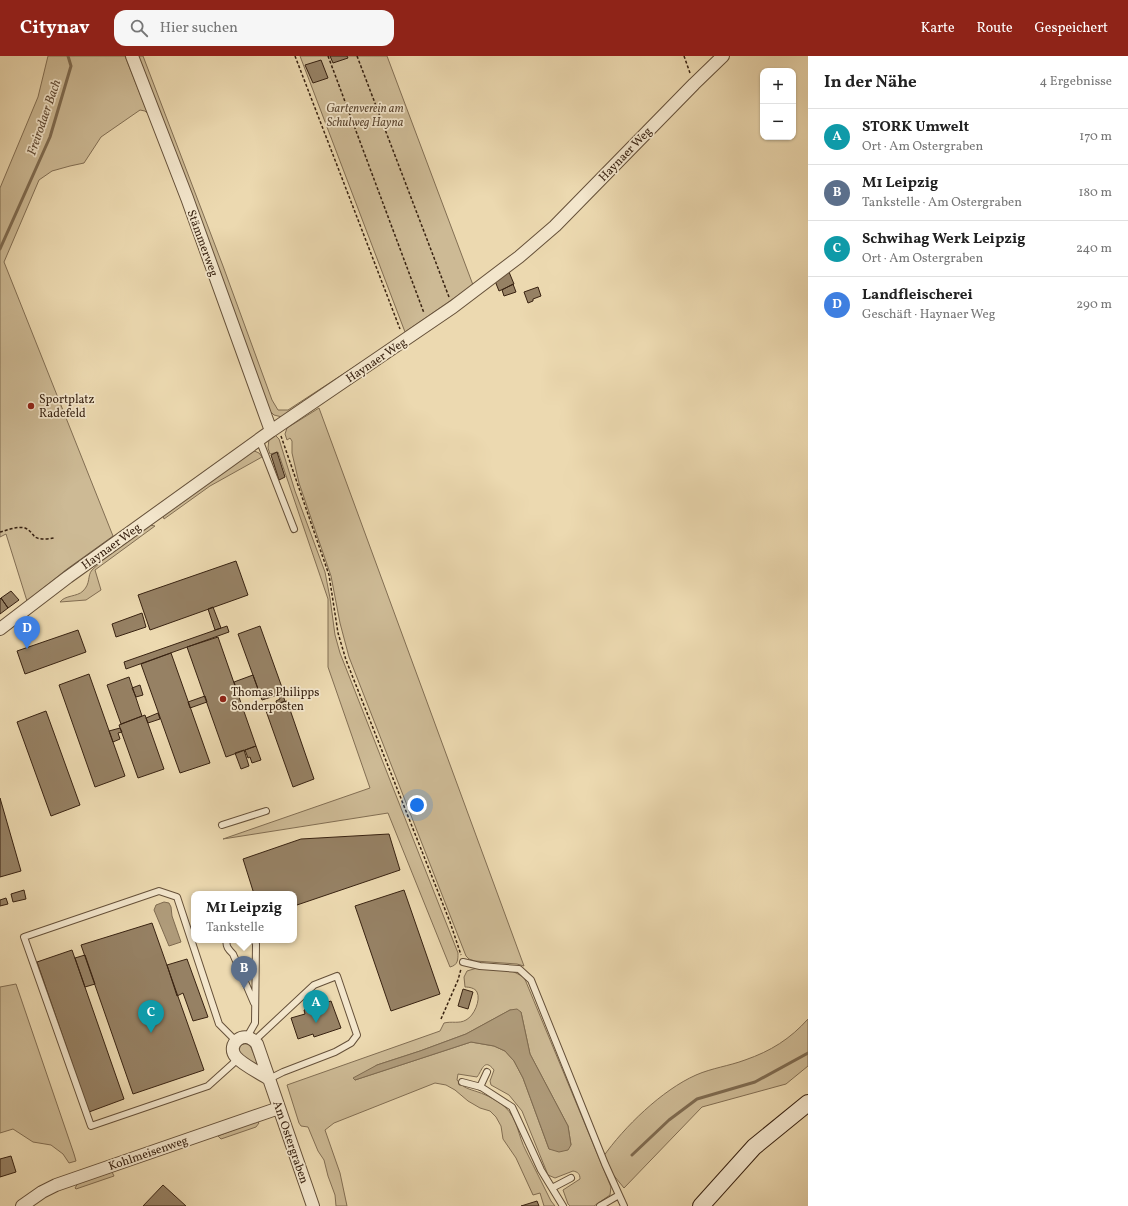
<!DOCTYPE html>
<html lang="de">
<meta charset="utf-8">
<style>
:root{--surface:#fff;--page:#f6f6f6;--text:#222;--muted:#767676;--line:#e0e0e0;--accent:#8f2418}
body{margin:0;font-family:Vollkorn,serif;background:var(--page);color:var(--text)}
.controls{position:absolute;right:12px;top:12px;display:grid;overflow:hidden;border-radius:8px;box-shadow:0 1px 3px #0004}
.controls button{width:36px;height:36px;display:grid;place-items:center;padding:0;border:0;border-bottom:1px solid var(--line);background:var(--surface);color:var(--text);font:20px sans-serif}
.you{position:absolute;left:417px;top:749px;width:14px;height:14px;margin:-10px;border:3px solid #fff;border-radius:50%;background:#1a73e8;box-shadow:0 0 0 6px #1a73e833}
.badge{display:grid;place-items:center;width:26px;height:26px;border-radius:50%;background:var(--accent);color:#fff;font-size:13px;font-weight:700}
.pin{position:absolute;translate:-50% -33px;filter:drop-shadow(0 1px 2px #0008)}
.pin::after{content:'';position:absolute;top:21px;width:14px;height:12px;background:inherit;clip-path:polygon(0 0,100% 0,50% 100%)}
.popup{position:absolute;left:191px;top:835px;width:106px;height:52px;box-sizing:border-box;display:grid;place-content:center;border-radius:8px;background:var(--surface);filter:drop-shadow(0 1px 3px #0005);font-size:13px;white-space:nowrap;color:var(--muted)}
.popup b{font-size:15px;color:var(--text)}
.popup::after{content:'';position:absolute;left:50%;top:100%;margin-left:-8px;border:8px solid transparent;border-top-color:var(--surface)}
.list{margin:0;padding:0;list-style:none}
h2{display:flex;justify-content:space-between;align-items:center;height:52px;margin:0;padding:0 16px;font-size:17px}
h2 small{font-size:13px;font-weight:400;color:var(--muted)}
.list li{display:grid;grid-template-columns:26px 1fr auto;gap:12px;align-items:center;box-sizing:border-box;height:56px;padding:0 16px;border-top:1px solid var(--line)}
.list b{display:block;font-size:15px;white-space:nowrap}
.list p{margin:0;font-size:13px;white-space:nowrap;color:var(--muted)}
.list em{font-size:13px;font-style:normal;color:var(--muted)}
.icon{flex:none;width:22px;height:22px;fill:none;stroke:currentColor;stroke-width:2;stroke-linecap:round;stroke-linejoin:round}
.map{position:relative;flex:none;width:808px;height:1150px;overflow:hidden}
header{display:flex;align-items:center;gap:24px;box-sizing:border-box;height:56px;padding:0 20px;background:var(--accent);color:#fff}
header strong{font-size:19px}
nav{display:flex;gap:22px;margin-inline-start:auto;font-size:14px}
.search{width:280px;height:36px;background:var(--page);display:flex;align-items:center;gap:10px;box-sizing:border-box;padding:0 14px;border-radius:12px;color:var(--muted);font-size:15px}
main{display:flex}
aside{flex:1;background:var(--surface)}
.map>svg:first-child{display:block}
.green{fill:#cdba95;stroke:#826e53;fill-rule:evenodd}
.water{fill:#af9b7a;stroke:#7f6b50}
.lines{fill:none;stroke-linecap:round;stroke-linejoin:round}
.stream{stroke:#7f6b50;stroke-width:3}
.building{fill:#968164;stroke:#382211}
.lane-casing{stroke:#655039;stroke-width:8}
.street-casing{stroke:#655039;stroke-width:14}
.secondary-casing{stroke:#382211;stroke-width:18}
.path{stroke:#382211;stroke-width:1.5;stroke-dasharray:3 2;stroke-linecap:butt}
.lane{stroke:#f3e6cc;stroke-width:6}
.street{stroke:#f3e6cc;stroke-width:12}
.secondary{stroke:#f3e6cc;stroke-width:16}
.poi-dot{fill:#8f2418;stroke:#f3e6cc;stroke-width:1.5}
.labels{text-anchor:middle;stroke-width:3.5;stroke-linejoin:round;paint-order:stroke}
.park-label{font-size:12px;font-style:italic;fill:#5d4832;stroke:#f3e6cc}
.street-label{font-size:12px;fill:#382211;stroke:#f3e6cc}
.poi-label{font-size:12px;fill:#382211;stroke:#f3e6cc;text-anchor:start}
.water-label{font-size:13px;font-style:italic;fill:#624c36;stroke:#f3e6cc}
</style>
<header>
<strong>Citynav</strong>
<div class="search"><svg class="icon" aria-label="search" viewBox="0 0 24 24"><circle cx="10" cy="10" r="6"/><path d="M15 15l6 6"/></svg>Hier suchen</div>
<nav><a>Karte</a><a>Route</a><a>Gespeichert</a></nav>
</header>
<main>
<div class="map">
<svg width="808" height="1150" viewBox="0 0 808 1150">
<rect width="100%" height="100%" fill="#ecd9b0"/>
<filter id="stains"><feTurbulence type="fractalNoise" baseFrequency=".005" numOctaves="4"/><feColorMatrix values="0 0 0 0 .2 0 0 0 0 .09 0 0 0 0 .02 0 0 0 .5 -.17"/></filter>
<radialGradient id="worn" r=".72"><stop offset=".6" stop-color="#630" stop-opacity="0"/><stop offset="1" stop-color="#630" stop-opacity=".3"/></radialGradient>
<path class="green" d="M48,0H125L148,58L145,55L140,54L101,81L84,107L70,110L52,115L39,124L4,206L113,480L67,513L27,545L6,478L0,481V132L38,41Z
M138,0H143L223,210L272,344L278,354H288L380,294L282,361L274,359L270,355Z
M300,0H387L473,229L405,276Z
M319,352L524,910L517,908L475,905L469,903L466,900L349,601L340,567L331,520L299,427L292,397V385L290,382L287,384L285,378L287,372Z
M275,379L279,383L295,435L325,516L330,542L335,579L340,597L458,897C458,904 458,909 450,911L388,757L223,783L370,732L328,611V543L278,396L270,398L268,392L269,383Z
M252,394L259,397L262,401L210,430L164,463L163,459L241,404Z
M150,469L155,470L95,514L101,534L86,544L60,546C65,539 77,541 83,535C91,527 87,520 92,514L113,495Z
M477,912L512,915L524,921L611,1131L610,1139L594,1150H570L568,1148L563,1134L580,1123C580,1118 578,1116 573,1115L555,1122L548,1119L522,1055L509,1039L491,1029L490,1025L494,1014C484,1001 482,1015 477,1021L458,1018L457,1024C463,1032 469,1033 478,1036C487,1039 498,1045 505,1051C518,1063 518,1080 526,1095C534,1112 543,1128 551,1145L555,1150H544L540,1137L533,1139L516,1102L503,1083L501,1070L496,1061L490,1055L480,1052L468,1045L455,1034L446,1029L435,1027L334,1067L325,1074L340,1117L347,1150H336L335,1139L328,1120L324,1104L318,1095L308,1071L301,1070L299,1067L287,1029L440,975L444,967C452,965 459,968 466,964C474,960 481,944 477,936C475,932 469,931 465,931L464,921L467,915ZM510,954L521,956L530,998L568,1070L571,1089L549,1093L523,1022L514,1005L505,995L494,990L471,986L355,1024L377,1009L420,995L466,978Z
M16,928L74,1098L76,1105L69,1107L63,1098L51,1089L33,1086L13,1073L0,1077V931Z
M808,963V1010L786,1028L702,1051L624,1132L611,1116L603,1101C624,1071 662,1034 696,1019C712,1012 729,1010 745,1004C771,995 790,983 808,963Z
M245,987L250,989L257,1006L256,1009L241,999L239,996L240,990Z
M257,1065L259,1067L256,1071L221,1083L218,1080Z
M112,1116L114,1120L76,1133L75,1132L78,1127Z"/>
<path class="water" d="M164,846L169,847L171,851L172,860L181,886L169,890L154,854L156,849Z
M517,953L521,956L530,998L568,1070L571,1089L568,1094L559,1096L549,1093L523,1022L514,1005L505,995L494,990L471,986L355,1024L353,1022L377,1009L420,995L466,978L510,954Z"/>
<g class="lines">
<path class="stream" d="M0,193L50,81L71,10L68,0
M632,1099L669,1064L697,1043L755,1026L808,997"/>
</g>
<path class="building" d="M330,0H347L348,2L333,7Z
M321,4L328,22L313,27L305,9Z
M509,216L514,228L499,235L495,225Z
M513,228L516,236L504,240L502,234Z
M538,231L541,240L533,243V245L528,247L524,236Z
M277,396L285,421L279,424L271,399Z
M236,505L248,539L150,574L138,539Z
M11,535L19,544L8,552L1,542Z
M1,542L8,552L0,558V543Z
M213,551L221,572L215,574L208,553Z
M142,557L146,571L116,581L112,568Z
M227,570L229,576L126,613L124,606Z
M260,570L284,637L262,644L238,578Z
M78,574L86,596L25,618L17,595Z
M218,581L256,690L226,701L187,591Z
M171,597L210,707L180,717L141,608Z
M89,618L125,720L95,731L59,629Z
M253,619L258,633L239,640L234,626Z
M129,621L142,660L121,668L107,629Z
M140,629L143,639L136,641L132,632Z
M282,637L285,645L277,648L276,645L280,643L279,639Z
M205,640L207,646L190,652L188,646Z
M287,645L314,723L293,731L265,652Z
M46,655L80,749L51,760L17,666Z
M158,657L160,663L148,667L146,662Z
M145,659L164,713L138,722L119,669Z
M120,672L122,676L118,677L120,683L113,686L109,675Z
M256,690L261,704L252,707L250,701L248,702L245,694Z
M244,694L249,710L241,713L235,697Z
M0,742L21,815L0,821Z
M389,778L400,814L294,850V838H254L243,803L301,783Z
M24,834L26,843L13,846L11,838Z
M404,834L440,938L391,955L355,850Z
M6,842L8,848L0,850V844Z
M152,867L204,1014L133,1038L81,889Z
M72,894L124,1043L89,1056L37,906Z
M85,899L95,928L85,931L75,902Z
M187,903L208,961L193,965L183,937L177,940L167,909Z
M463,933L473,936L468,953L458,950Z
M331,945L341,972L314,981L313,978L298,983L291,962L305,958L304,954Z
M11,1100L16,1116L0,1121V1103Z
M163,1129L186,1150H143Z
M537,1145L539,1150H521Z"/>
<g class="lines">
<g class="lane-casing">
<path id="lane" d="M259,383L294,473
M222,769L266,755
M227,884C225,890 229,894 233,898L254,947
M463,906L480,910L519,913L531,924L605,1108L619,1139L600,1150
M247,981L255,967L256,888L254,884
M236,985L219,968L177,841L159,835L24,881L91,1070L208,1030L238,1003
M254,985L314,929L337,920L357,979L351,987L335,996L283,1016L269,1023
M462,1026L481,1031L512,1051L541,1114L563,1150
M480,1031L487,1016
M552,1132L571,1122
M619,1139L624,1150"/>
</g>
<g class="street-casing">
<path id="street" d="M132,0L187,142L271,375
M0,573L68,521L271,375L453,251L519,201L555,170L694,28L723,0
M269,1023C260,1017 243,1009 236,1001C225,988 245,972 257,988L313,1150
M22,1150L42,1136L56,1129L279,1052"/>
</g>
<g class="secondary-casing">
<path id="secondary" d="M701,1150L754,1091L808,1047"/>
</g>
<path class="path" d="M295,0L400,273
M328,0L424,257
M357,0L449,241
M684,0L690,17
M281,380L329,519L338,577L346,604L450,866L461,899
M0,476C8,474 17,470 25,472C30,474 32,478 35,481C40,484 48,483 54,482
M441,963L458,924L461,913"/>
<use href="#lane" class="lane"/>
<use href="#street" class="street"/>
<use href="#secondary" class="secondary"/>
</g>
<g class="poi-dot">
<circle cx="31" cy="350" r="4"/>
<circle cx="223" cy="643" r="4"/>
</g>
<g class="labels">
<g class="park-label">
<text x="365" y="56">Gartenverein am<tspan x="365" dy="14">Schulweg Hayna</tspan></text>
</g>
<g class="street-label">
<text transform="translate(625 98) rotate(-46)" y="4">Haynaer Weg</text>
<text transform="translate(203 187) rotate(70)" y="4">Stämmerweg</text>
<text transform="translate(376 304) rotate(-34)" y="4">Haynaer Weg</text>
<text transform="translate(111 490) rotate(-36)" y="4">Haynaer Weg</text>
<text transform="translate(291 1086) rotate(71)" y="4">Am Ostergraben</text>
<text transform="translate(148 1097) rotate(-19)" y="4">Kohlmeisenweg</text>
</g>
<g class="poi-label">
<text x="39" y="347">Sportplatz<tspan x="39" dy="14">Radefeld</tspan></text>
<text x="231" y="640">Thomas Philipps<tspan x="231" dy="14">Sonderposten</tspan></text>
</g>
<g class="water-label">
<text transform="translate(43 61) rotate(-71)" y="5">Freirodaer Bach</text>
</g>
</g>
<rect width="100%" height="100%" filter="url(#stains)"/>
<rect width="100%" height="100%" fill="url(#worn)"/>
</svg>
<div class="controls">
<button>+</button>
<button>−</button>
</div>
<div class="you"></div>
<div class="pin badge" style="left:316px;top:967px;background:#0f9aa8">A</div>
<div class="pin badge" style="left:244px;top:933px;background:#5c6f8a">B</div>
<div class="popup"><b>M1 Leipzig</b>Tankstelle</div>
<div class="pin badge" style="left:151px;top:977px;background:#0f9aa8">C</div>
<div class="pin badge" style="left:27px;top:593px;background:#3f7fe0">D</div>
</div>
<aside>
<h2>In der Nähe<small>4 Ergebnisse</small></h2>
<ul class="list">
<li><span class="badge" style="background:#0f9aa8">A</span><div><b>STORK Umwelt</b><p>Ort · Am Ostergraben</p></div><em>170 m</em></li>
<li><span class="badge" style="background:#5c6f8a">B</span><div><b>M1 Leipzig</b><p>Tankstelle · Am Ostergraben</p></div><em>180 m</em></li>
<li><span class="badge" style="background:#0f9aa8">C</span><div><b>Schwihag Werk Leipzig</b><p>Ort · Am Ostergraben</p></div><em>240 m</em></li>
<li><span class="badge" style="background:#3f7fe0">D</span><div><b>Landfleischerei</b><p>Geschäft · Haynaer Weg</p></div><em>290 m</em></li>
</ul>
</aside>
</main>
